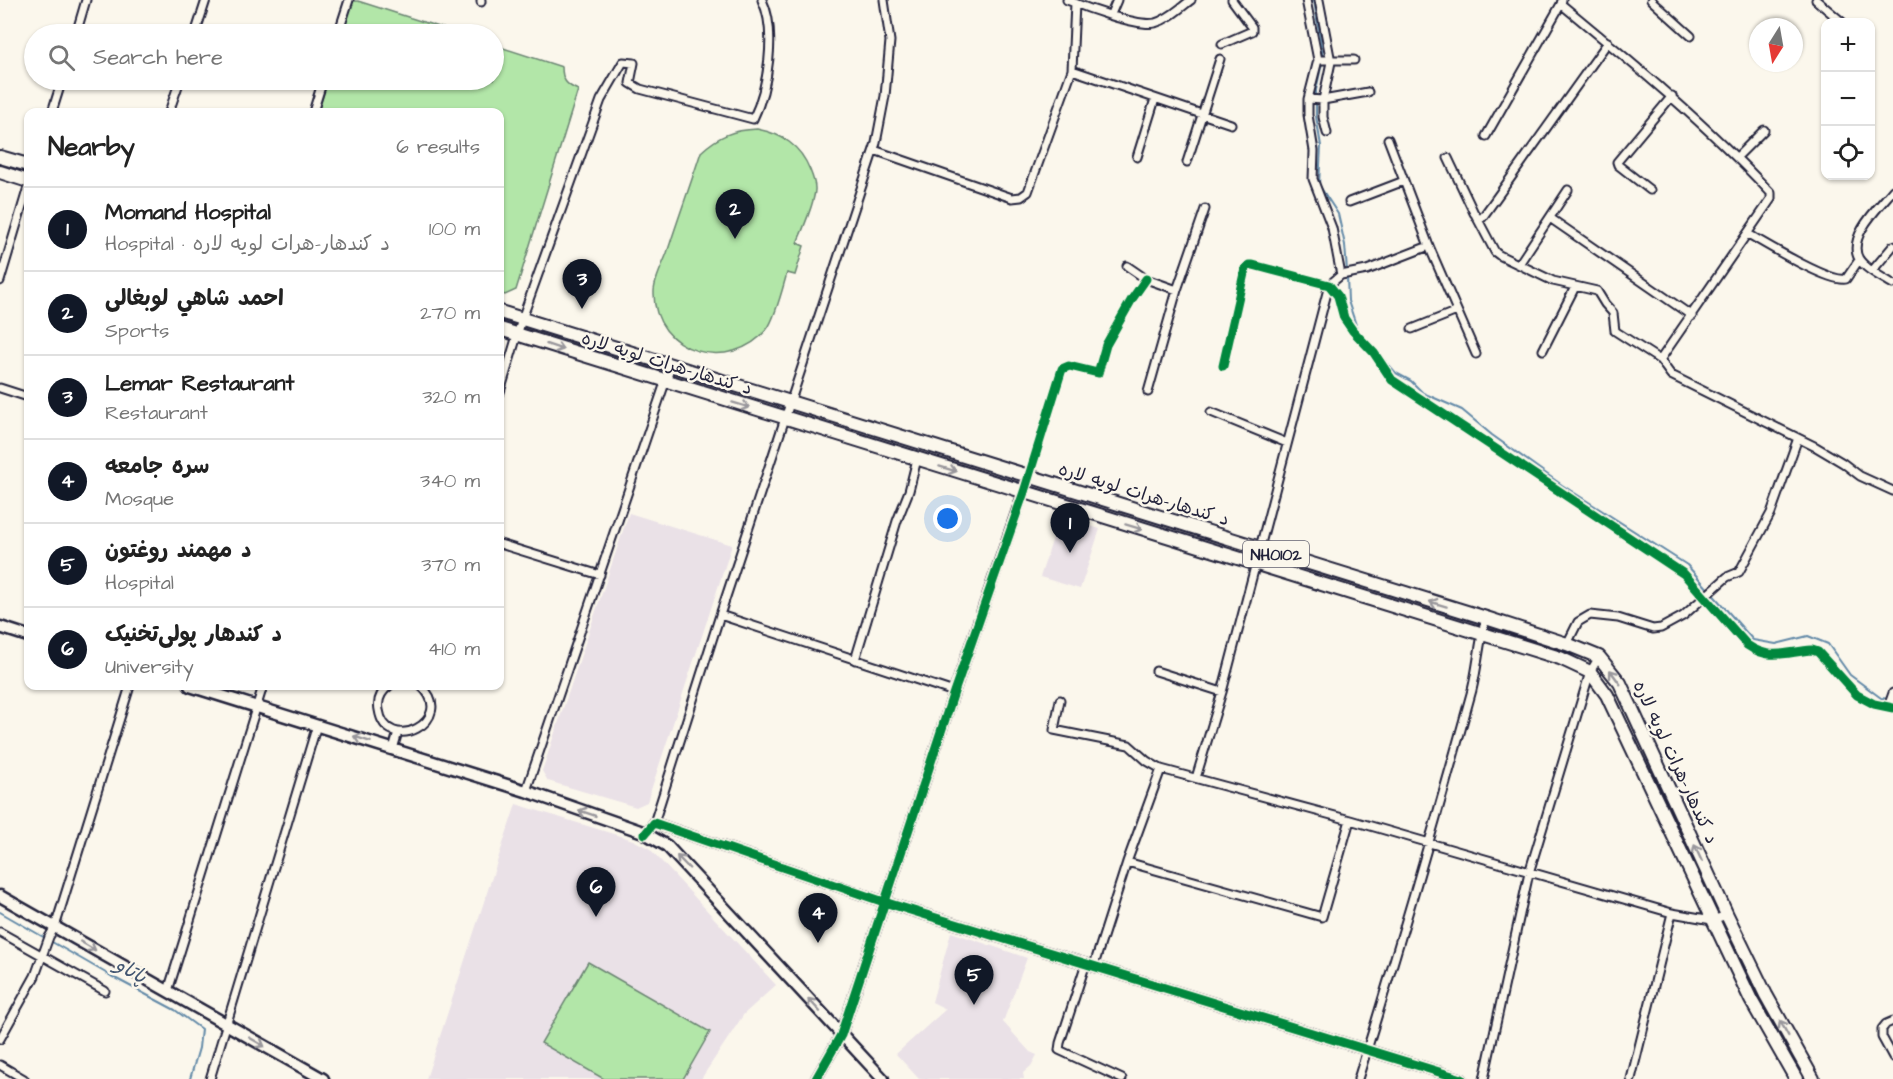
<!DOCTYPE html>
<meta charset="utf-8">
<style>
:root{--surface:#fff;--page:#f6f6f6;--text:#222;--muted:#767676;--line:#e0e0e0;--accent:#111827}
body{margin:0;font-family:"Architects Daughter","Playpen Sans Arabic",sans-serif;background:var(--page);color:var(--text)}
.controls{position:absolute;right:18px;top:18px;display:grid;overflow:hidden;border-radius:12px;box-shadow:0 2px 4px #0004}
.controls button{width:54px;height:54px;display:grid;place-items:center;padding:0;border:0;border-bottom:2px solid var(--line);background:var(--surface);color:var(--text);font:30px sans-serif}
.compass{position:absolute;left:1749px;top:18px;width:54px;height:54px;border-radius:50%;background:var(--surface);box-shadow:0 2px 4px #0004;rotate:191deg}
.you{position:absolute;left:948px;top:519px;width:21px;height:21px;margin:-15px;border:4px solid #fff;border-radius:50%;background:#1a73e8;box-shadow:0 0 0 9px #1a73e833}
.badge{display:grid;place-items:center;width:39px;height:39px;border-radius:50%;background:var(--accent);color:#fff;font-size:20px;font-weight:700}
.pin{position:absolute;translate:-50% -50px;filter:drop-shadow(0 2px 3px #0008)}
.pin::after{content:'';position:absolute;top:32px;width:21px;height:18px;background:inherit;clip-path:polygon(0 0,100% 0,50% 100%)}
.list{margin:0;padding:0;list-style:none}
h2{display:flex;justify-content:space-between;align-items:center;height:78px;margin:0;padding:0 24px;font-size:26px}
h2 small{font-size:20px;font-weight:400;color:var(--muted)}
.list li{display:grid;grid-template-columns:39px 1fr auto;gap:18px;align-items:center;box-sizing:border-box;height:84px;padding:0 24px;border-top:2px solid var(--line)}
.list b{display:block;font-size:22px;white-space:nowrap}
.list p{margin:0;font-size:20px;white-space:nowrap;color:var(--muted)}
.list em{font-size:20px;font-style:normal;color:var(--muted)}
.icon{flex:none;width:33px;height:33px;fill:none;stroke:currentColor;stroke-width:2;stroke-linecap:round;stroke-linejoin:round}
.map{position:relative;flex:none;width:1893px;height:1079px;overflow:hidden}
.search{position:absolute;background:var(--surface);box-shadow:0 2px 4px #0004;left:24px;top:24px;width:480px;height:66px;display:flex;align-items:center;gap:15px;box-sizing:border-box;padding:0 21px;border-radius:33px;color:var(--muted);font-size:22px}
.panel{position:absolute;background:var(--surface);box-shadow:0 2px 4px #0004;left:24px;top:108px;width:480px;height:582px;border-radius:12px}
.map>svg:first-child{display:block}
.built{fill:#eae1e7}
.green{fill:#b2e6a8;stroke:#6a8472;stroke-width:1.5}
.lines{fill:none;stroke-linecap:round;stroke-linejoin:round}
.stream{stroke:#638aa8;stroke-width:2}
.minor-casing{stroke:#22223b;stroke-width:11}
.tertiary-casing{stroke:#22223b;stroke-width:13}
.primary-casing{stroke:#22223b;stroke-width:15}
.trunk-casing{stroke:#22223b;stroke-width:16}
.minor{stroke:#fbf7ec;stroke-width:7}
.tertiary{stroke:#fbf7ec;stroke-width:8}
.primary{stroke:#fbf7ec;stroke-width:10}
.trunk{stroke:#fbf7ec;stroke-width:12}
.cycleway-casing{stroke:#fbf7ec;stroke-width:13}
.cycleway{stroke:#00873e;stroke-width:9}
.oneway{stroke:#99979c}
.labels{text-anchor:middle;stroke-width:5;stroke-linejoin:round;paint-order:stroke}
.shield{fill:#fbf7ec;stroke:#636270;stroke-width:1.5}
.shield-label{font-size:16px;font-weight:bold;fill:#22223b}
.street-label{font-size:18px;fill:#22223b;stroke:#fbf7ec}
.water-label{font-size:20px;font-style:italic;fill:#425671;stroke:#fbf7ec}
</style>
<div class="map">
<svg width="1893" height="1079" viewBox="0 0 1893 1079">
<rect width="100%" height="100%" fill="#fbf7ec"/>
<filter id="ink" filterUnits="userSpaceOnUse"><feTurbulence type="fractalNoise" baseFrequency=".0167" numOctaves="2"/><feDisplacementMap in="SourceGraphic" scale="12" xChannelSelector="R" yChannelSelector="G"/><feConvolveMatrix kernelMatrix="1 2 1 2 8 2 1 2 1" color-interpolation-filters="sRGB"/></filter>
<g filter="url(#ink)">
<path class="built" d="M629,513L732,545L647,802L636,807L548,781L542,771Z
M1060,517L1100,529L1080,589L1040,577Z
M516,804L633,840L650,849L776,985L744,1014L701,1079H426Z
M951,932L1027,958L1003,1022L1030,1052L1037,1055L1031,1066L1023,1073L1024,1079H919L896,1054L946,1009L932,1002Z"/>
<path class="green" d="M354,1H358L461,34H342L351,4Z
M494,45L562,67C562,80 566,85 578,90L516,290L505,295L500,293V112H318L328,80H494Z
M757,129C782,134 800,145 810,170C812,175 815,183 815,188C816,198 802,232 797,243L804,246L795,275L787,273C783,287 775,319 767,329C731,374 653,354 654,292C654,280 663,264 667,253C678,219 690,186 701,152C718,136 733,130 757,129Z
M588,962L710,1032L683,1079H604L541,1043Z"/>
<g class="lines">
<path class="stream" d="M1314,0L1323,57
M1322,63L1316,90V116L1321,146L1319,185L1338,214L1345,245L1347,271
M1347,277L1348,301L1357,328L1396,373L1411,381L1423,393L1462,410L1492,435L1562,485L1687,565L1753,640L1776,644L1808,636L1828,644L1850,675L1881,698L1890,699
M0,912L111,976L175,1010L201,1029L199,1048L190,1079"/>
<g class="minor-casing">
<path id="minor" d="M1067,0C1084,7 1138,27 1155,23C1169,19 1180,8 1191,0
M1306,0L1318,60L1308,99V115L1314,151L1313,179L1332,228L1341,275
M1319,0L1331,62L1323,100V117L1327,133
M1562,0L1561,4C1635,65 1706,124 1771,193V199L1660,360
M1651,0L1691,36
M1816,0L1842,22
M481,2V0
M1111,14L1117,0
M76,34L86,0
M195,34L206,0
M338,34L349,0
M1222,44L1252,31V27L1232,0
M1318,60H1354
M1072,70L1231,124
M1308,99L1323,100L1368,92
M52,112L62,80
M169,112L180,80
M313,112L323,80
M1486,136L1561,4
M1388,139L1429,246L1476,354
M874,150L1012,198L1021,197L1028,192L1072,70L1075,3
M1137,157L1155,99
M1737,157L1764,130
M1448,158L1474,213L1478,218H1482L1608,42
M1187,162L1220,59
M1650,190L1618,165L1617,162L1672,96
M1893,190C1880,206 1846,237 1859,259C1866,270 1882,277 1893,284
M1349,202L1404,181
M1476,216L1495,252L1499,255L1553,281L1597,291L1605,304L1613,313L1615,331L1660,360L1671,375L1816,447L1843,463L1860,476L1893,491
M1550,218L1692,316
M1748,234C1766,244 1829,283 1846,279L1859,260
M1521,261L1568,190
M1127,266L1146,279L1177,290
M1872,271L1893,246
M0,281L28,187
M1412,329L1457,311
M1543,350L1575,287
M1223,366L1245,269L1249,265H1253L1329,285L1338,296L1344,318L1353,331L1374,353L1392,380L1684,574L1747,645C1770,661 1786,652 1812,650L1818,652L1857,695L1874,704L1893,708
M0,388L28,397
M500,392L522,319L601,100L623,62L634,63L630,83L640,89L753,119C768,89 777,31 762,0
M1148,392L1177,290L1205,209
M1211,412L1287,443
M1029,476L1062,369L1069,366L1098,373L1106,345L1132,299L1146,279
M500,544L600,575
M720,615L954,692
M1567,644L1578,622L1590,615L1618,618L1653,629L1661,628L1683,616L1727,577L1739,572L1771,513L1798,438
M855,660L897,521L909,491L917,459
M1156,671L1222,692
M389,686C381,692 377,700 379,710C386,757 459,720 421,686
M1060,700L1054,730L1129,745L1147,761L1161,769
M1888,707L1893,693
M393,749L398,732
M1196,778L1222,692L1329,285L1341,275L1367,270L1429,246
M526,791L671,365
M654,823L720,615L876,143L885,96L890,41L884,0
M1127,862L1322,917L1350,820
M0,932L105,991
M1086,963L1060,1043L1059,1050L1122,1079
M1094,965L1127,862L1161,769L1350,820L1672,913L1712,920L1727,915
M168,991L263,686
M1893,1021L1886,1024L1882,1029V1037L1893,1057
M0,1039L35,976L49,937L55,927L130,686
M0,1065L24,1079
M210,1079L317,725
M1358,1079C1398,950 1436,820 1472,690C1478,666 1479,642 1486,618
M1484,1079L1529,873L1590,672L1599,657
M1631,1079L1672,913"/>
</g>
<g class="tertiary-casing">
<path id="tertiary" d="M645,834L654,823L884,902L1462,1079
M816,1079L841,1035L954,692L1029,476"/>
</g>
<g class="primary-casing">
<path id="primary" d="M0,627L28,636
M190,686L526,791L643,832L667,846L883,1079
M0,896L323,1079"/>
</g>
<g class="trunk-casing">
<path id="trunk" d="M0,157L28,165
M0,172L28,181
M500,312L1486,618L1567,644L1599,657L1620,683L1727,915L1766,995L1813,1079
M500,329L1560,658L1590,672L1607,695L1751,1000L1796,1079"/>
</g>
<use href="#minor" class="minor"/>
<use href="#tertiary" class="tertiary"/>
<use href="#primary" class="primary"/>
<use href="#trunk" class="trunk"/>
<g class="cycleway-casing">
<path id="cycleway" d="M1223,366L1245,269L1249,265H1253L1329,285L1338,296L1344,318L1353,331L1374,353L1392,380L1684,574L1747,645C1770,661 1786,652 1812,650L1818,652L1857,695L1874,704L1893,708
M645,834L654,823L884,902L1462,1079
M816,1079L841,1035L954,692L1024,492L1062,369L1069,366L1098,373L1106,345L1132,299L1146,279"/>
</g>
<use href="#cycleway" class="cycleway"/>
</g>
<defs><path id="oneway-shaft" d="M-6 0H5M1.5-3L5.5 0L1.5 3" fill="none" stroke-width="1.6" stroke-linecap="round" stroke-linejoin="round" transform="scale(1.5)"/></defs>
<g class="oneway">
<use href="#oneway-shaft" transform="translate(555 347) rotate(18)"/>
<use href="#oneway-shaft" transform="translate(741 405) rotate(17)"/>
<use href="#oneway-shaft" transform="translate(948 469) rotate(17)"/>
<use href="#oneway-shaft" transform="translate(1134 527) rotate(17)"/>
<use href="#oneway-shaft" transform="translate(1438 604) rotate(-163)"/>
<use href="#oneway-shaft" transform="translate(1615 677) rotate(-126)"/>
<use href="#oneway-shaft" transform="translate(362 739) rotate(-162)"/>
<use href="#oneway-shaft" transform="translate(587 813) rotate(-161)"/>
<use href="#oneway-shaft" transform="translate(1698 853) rotate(-115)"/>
<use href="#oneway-shaft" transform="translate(683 862) rotate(-134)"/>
<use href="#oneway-shaft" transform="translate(88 946) rotate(30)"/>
<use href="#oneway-shaft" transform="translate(814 1005) rotate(-132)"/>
<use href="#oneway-shaft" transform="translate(1784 1028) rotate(-119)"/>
<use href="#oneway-shaft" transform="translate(257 1042) rotate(30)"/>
</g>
</g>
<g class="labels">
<rect class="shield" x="1243" y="541" width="66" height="26" rx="4.5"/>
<g class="shield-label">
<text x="1276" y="560">NH0102</text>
</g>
<g class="street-label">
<text transform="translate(667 363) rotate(17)" y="6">د کندهار-هرات لويه لاره</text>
<text transform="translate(1144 494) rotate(17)" y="6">د کندهار-هرات لويه لاره</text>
<text transform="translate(1676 762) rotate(65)" y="6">د کندهار-هرات لويه لاره</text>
</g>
<g class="water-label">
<text transform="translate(131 970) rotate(29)" y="7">پاتاو</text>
</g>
</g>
</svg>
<div class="controls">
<button>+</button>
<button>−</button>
<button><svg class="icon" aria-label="locate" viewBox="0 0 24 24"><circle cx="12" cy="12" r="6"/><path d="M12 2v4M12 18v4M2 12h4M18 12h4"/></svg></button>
</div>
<svg class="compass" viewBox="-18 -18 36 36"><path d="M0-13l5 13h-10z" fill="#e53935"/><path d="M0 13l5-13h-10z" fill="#767676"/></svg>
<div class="you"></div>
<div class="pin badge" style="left:1070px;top:553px">1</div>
<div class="pin badge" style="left:735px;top:239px">2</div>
<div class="pin badge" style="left:582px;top:309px">3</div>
<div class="pin badge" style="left:818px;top:943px">4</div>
<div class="pin badge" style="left:974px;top:1005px">5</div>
<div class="pin badge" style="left:596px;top:917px">6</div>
<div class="search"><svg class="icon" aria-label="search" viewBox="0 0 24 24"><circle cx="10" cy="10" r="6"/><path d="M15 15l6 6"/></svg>Search here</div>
<section class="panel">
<h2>Nearby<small>6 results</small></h2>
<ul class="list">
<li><span class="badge">1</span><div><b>Momand Hospital</b><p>Hospital · د کندهار-هرات لويه لاره</p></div><em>100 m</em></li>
<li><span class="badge">2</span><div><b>احمد شاهي لوبغالی</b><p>Sports</p></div><em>270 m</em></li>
<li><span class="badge">3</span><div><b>Lemar Restaurant</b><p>Restaurant</p></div><em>320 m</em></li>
<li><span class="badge">4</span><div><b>سره جامعه</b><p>Mosque</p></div><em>340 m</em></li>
<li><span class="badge">5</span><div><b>د مهمند روغتون</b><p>Hospital</p></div><em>370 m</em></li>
<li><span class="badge">6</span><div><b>د کندهار پولی‌تخنیک</b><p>University</p></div><em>410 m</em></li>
</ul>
</section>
</div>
